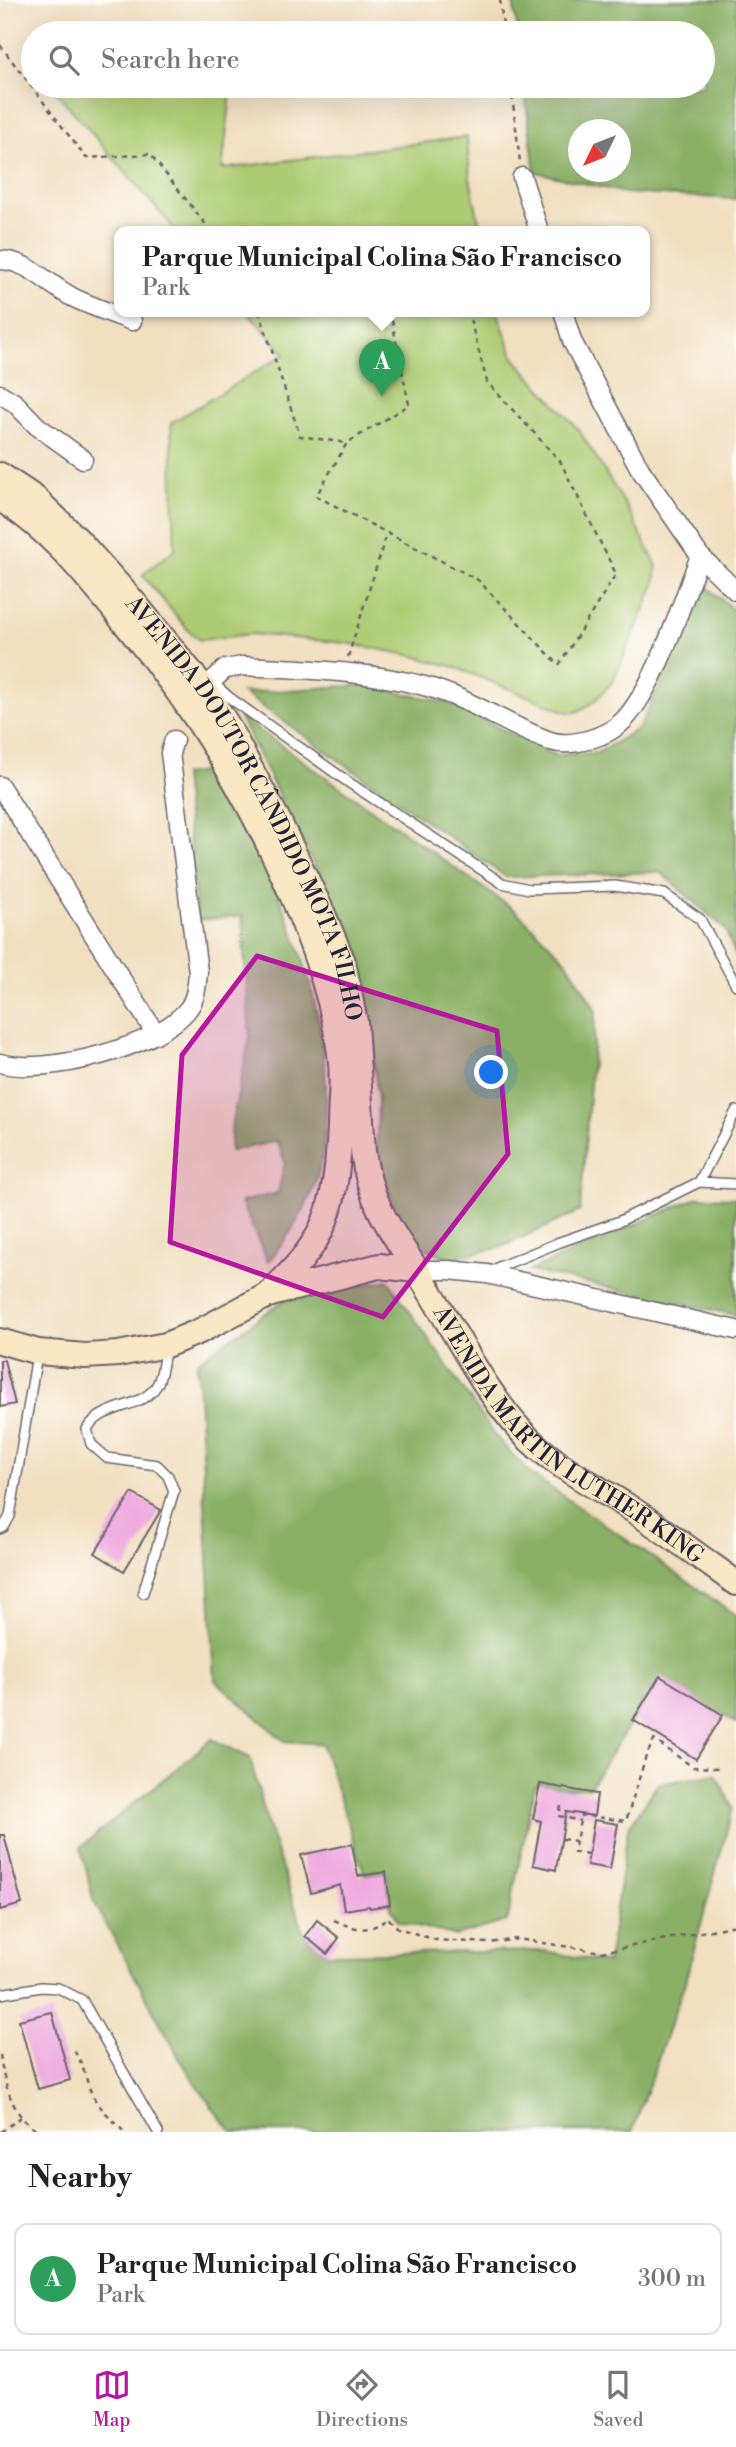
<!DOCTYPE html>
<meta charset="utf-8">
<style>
:root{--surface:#fff;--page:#f2f2f2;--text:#222;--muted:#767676;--line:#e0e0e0;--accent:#b5179e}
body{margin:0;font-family:"Libre Bodoni",serif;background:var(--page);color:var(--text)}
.compass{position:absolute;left:568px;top:119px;width:63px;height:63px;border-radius:50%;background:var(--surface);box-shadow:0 7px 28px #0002;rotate:227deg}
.you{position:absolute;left:492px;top:1073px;width:24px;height:24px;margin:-18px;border:5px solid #fff;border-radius:50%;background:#1a73e8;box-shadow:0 0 0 10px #1a73e833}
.badge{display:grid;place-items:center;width:46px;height:46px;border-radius:50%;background:var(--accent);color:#fff;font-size:23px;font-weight:700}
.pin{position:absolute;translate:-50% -58px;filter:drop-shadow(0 2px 4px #0008)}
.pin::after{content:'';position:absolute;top:37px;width:24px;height:21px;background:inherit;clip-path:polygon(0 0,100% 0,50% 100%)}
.popup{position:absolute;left:114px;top:226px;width:536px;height:91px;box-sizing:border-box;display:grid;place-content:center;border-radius:14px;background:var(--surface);filter:drop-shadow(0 2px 5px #0005);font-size:23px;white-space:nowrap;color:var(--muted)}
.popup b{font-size:26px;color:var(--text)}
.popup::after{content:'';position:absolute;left:50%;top:100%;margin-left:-14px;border:14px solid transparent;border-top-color:var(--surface)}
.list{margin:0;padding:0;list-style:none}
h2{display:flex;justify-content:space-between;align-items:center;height:91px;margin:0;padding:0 28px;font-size:30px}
h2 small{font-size:23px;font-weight:400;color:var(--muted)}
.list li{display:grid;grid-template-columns:46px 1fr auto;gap:21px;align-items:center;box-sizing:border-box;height:112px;margin:0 14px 14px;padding:0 14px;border:2px solid var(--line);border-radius:14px}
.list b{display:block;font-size:26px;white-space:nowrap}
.list p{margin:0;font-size:23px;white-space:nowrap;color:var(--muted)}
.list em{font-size:23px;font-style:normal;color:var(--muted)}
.icon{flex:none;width:38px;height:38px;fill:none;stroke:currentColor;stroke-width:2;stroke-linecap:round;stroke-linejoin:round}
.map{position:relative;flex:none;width:736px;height:2132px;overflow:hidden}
.search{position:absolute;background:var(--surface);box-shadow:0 7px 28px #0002;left:21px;right:21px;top:21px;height:77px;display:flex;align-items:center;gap:18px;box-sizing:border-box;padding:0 24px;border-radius:38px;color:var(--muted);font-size:26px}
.sheet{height:217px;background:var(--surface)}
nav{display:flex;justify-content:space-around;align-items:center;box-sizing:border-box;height:98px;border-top:2px solid var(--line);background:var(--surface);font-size:19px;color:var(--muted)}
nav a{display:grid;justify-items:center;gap:4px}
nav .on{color:var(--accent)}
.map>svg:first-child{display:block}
.green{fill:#adcc73;stroke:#687757;stroke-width:2}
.forest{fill:#8ab065;stroke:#566950;stroke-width:2;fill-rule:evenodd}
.building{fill:#eea8df}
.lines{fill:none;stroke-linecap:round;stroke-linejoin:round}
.service-casing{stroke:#6a646a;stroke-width:12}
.minor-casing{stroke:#6a646a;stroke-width:21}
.secondary-casing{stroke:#6a646a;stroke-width:28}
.path{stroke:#6a646a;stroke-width:2.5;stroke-dasharray:5 5;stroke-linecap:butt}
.service{stroke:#fff;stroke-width:9}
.minor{stroke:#fff;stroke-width:18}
.secondary{stroke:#fae7c3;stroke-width:24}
.marked{fill:#b5179e;fill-opacity:0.2;stroke:#b5179e;stroke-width:5;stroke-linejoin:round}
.labels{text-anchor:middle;stroke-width:5;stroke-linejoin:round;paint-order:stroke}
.street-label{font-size:23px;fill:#22223b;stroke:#fdfcf7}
</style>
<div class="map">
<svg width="736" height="2132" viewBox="0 0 736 2132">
<rect width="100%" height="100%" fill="#fdfcf7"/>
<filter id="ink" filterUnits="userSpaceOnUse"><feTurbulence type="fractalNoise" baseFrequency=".0143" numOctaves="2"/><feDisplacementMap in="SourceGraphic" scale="14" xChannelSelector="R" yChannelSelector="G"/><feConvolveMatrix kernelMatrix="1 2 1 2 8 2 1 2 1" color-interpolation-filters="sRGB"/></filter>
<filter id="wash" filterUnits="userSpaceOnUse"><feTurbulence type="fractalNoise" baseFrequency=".00686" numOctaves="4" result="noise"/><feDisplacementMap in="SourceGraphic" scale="28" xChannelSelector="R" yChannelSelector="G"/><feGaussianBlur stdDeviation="1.57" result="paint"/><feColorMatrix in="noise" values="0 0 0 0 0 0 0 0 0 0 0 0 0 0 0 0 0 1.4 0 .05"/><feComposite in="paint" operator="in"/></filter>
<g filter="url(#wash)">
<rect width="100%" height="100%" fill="#f1dfc0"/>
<path class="green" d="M51,86H232L222,169L467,137L470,179L481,231H176Z
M247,311H497L514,358L579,430L625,504L657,566L655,585L613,681L593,703L576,712H567L454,667L410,655L345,643L251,634L200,640L188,630L142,575L175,549L171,423L285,354Z"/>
<path class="forest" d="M513,0H736V199L625,193L535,172L524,86H703V33H518ZM578,130H620V172H578Z
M705,585L736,612V957L725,929L660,872L506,877L243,693L363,685L446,702L555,755L597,753L640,727Z
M239,716L516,911L566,960L596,1010L580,1211L500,1248L449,1258L412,1243L376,1165L378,1100L364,981L334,905Z
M214,770C273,874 330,987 326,1111C325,1137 323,1165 313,1189C302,1217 286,1239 268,1262L241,1202L278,1193L285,1162L277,1141L230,1151L232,1122L250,1037L242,916L197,920L183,775Z
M698,1197L736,1198V1315L530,1271Z
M388,1280L496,1437L531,1474L736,1615V1723L660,1677L589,1788H561L540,1784L535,1786L507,1921L456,1936L398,1921L390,1905L386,1872L365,1875L322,1744L284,1741L215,1680L197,1362L284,1300Z
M212,1739L250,1758L271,1836L305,1936L327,1954L544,1951L608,1963L628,1828L658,1784L716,1774L733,1808L685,1982L632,2132H232L217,2114L181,2061L93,1900L81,1847Z"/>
<g id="blocks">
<path class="building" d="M0,1360H4L15,1404L0,1407Z
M132,1493L161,1510L124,1571L95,1553Z
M660,1676L723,1715L696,1759L633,1720Z
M540,1784L597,1794L594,1816L566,1812L556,1870L533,1865L541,1821L533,1819Z
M594,1820L618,1824L610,1869L587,1865Z
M0,1835H4L22,1904L0,1910Z
M352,1844L358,1876L386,1872L390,1905L370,1908L369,1906L344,1910L340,1885L311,1893L301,1855Z
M317,1920L339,1938L327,1954L305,1936Z
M52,2012L70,2080L38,2089L19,2020Z"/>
</g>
</g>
<g filter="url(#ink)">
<use href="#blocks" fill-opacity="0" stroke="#6a646a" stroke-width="2"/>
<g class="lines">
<g class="service-casing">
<path id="service" d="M211,681L230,698L351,784L502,883L529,889L615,886L664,894L700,919L736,985
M699,1182L736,1184
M489,1273L501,1266L560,1242L620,1221L699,1182L736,1111
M0,1529L4,1527L10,1516L37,1355
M143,1593L174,1491L168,1476L157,1465L107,1458L91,1444L87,1429C103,1403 142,1410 157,1385C163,1374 163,1358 166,1346
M0,1994L41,1987L58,1988L82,2000L158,2132"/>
</g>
<g class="minor-casing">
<path id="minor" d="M522,177L539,231
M0,260C30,261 49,286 74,298C93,307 113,314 132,321
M563,311L572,341L640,469L700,556L736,591
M0,394L15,403L37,426L83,459
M198,694L225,669L243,666C304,669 369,671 428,687C471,699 508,726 550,741C572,748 608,737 624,720C657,684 682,602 700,556
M0,786L156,1034
M0,1063C45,1076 159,1047 188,1009C196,999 197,985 198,972L170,753L174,740
M417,1270H449L487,1274L736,1330"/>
</g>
<g class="secondary-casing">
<g id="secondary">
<path id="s1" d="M0,475L36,499L78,540L137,606L203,687L226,723L278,820L323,914L343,962L355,1022L363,1152C371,1211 397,1237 426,1285C457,1335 483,1389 522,1432C550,1463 592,1484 627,1506C664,1530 700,1557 736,1583"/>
<path d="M0,499C52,530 92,583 130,629C199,713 249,796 292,895C315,949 335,1004 341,1062C343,1083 340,1105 340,1126C338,1163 336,1201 319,1234C306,1258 287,1276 268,1295"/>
<path d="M0,1341L38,1352L85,1356L118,1354L166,1345L200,1331L268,1295L379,1266L417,1270"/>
</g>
</g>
<path class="path" d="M500,0L504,33
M0,45L86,158L150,154L211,231
M511,86L520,162
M259,311L300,436L347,443
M390,311L409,405L347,443L316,496L478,580L559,665L616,574L560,461L487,382L468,311
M348,657L387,533
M561,1806L559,1816L580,1821
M562,1839L576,1841
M588,1854L574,1852L581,1815L626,1821L646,1756L654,1740L693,1767L718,1768
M334,1920C354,1929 370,1935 387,1917L398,1928L436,1940L489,1943L518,1939L602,1952L736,1925
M74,2051C85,2065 85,2082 94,2098C101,2110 115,2121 124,2132
M0,2055C4,2083 12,2117 39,2132
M1,2132L21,2117"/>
<use href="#service" class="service"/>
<use href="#minor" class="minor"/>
<use href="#secondary" class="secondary"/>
</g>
</g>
<path class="marked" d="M257,956L497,1031L508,1154L383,1317L170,1242L182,1055Z"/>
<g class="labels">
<g class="street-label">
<text dy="8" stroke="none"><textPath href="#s1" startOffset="422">AVENIDA DOUTOR CÂNDIDO MOTA FILHO</textPath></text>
<text dy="8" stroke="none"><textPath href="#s1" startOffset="1155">AVENIDA MARTIN LUTHER KING</textPath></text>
</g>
</g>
</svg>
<svg class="compass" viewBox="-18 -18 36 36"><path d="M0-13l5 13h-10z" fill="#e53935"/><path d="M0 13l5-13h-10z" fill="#767676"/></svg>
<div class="you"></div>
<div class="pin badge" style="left:382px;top:397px;background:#2e9e5b">A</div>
<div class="popup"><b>Parque Municipal Colina São Francisco</b>Park</div>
<div class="search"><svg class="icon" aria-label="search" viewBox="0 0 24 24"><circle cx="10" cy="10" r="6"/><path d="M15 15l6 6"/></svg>Search here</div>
</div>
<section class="sheet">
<h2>Nearby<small></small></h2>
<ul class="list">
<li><span class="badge" style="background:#2e9e5b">A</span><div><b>Parque Municipal Colina São Francisco</b><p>Park</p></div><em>300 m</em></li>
</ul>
</section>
<nav>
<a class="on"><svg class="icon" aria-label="map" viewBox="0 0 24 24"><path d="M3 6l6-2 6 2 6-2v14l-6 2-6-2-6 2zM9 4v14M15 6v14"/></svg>Map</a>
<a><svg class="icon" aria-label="directions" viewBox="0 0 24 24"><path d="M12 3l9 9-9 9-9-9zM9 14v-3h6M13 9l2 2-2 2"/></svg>Directions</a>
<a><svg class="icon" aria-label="saved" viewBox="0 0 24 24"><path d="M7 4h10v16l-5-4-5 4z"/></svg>Saved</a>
</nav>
